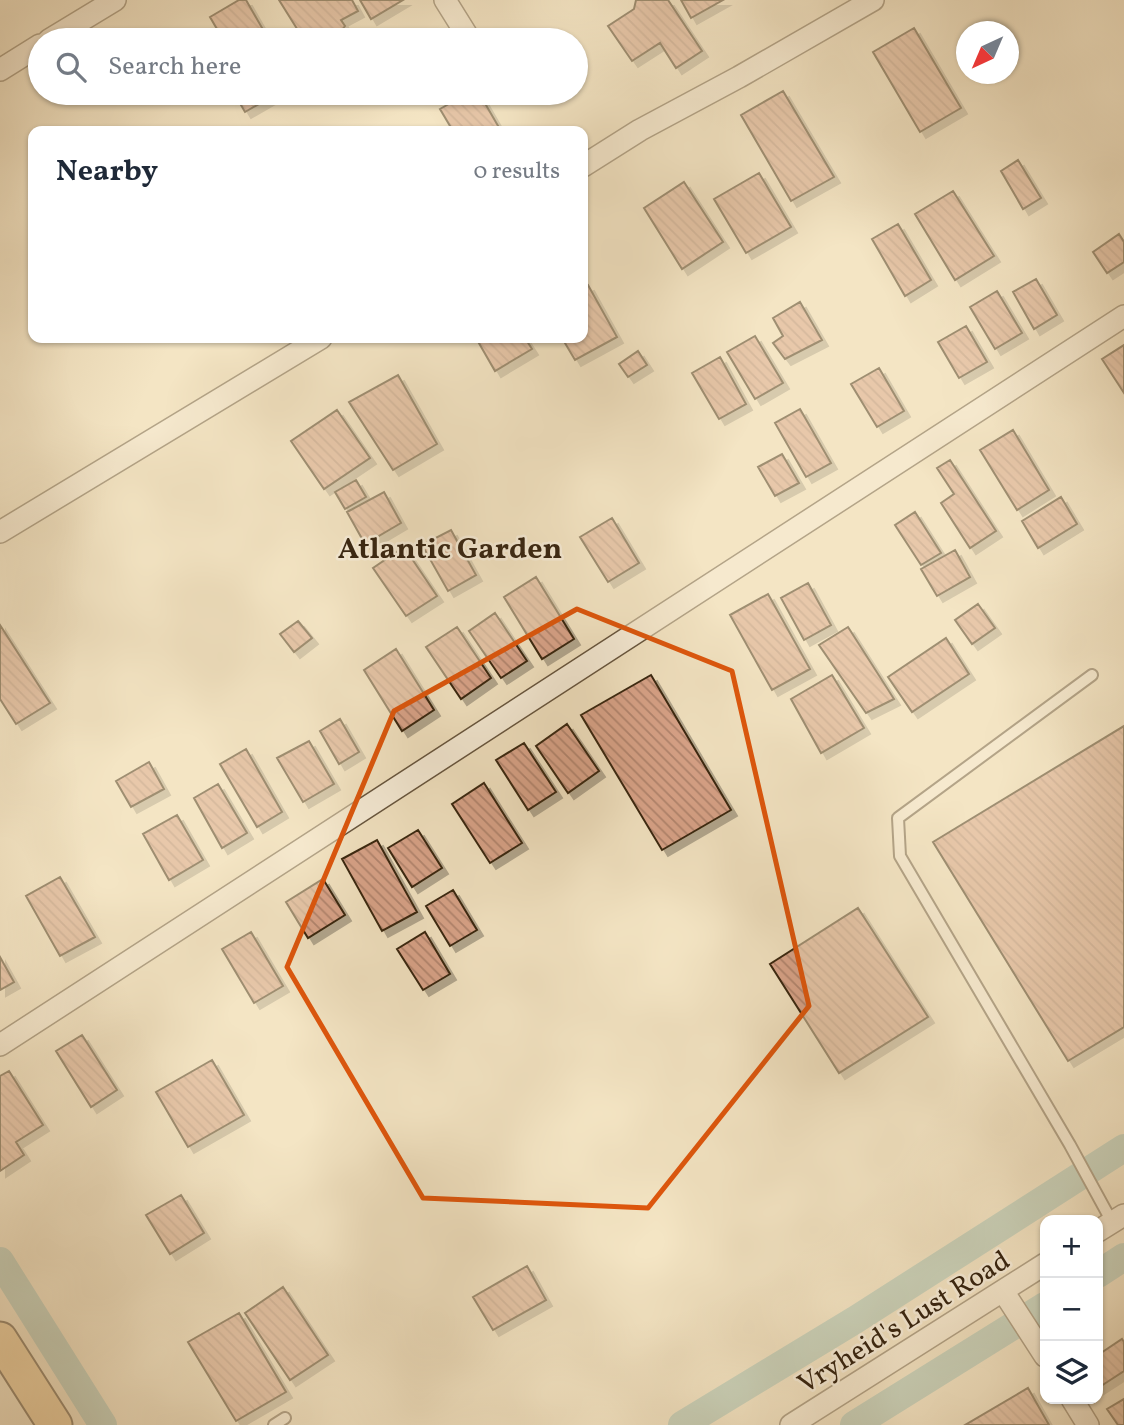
<!DOCTYPE html>
<meta charset="utf-8">
<style>
:root{--surface:#fff;--page:#f2f2f3;--text:#1f2937;--muted:#747a83;--line:#e0e1e3}
body{margin:0;font-family:Vollkorn,serif;background:var(--page);color:var(--text)}
.controls{position:absolute;right:21px;bottom:21px;display:grid;overflow:hidden;border-radius:14px;box-shadow:0 2px 5px #0004}
.controls button{width:63px;height:63px;display:grid;place-items:center;padding:0;border:0;border-bottom:2px solid var(--line);background:var(--surface);color:var(--text);font:35px sans-serif}
.compass{position:absolute;left:956px;top:21px;width:63px;height:63px;border-radius:50%;background:var(--surface);box-shadow:0 2px 5px #0004;rotate:224deg}
.list{margin:0;padding:0;list-style:none}
h2{display:flex;justify-content:space-between;align-items:center;height:91px;margin:0;padding:0 28px;font-size:30px}
h2 small{font-size:23px;font-weight:400;color:var(--muted)}
.icon{flex:none;width:38px;height:38px;fill:none;stroke:currentColor;stroke-width:2;stroke-linecap:round;stroke-linejoin:round}
.map{position:relative;flex:none;width:1124px;height:1425px;overflow:hidden}
.search{position:absolute;background:var(--surface);box-shadow:0 2px 5px #0004;left:28px;top:28px;width:560px;height:77px;display:flex;align-items:center;gap:18px;box-sizing:border-box;padding:0 24px;border-radius:38px;color:var(--muted);font-size:26px}
.panel{position:absolute;background:var(--surface);box-shadow:0 2px 5px #0004;left:28px;top:126px;width:560px;height:217px;border-radius:14px}
.map>svg:first-child{display:block}
.lines{fill:none;stroke-linecap:round;stroke-linejoin:round}
.canal{stroke:#9cbfb2;stroke-width:28}
.building{fill:url(#building-back-hatch);stroke:#372511;stroke-width:2;filter:url(#shadow)}
.lane-casing{stroke:#66553e;stroke-width:14}
.street-casing{stroke:#66553e;stroke-width:24}
.primary-casing{stroke:#372511;stroke-width:37}
.lane{stroke:#f8eed9;stroke-width:10}
.street{stroke:#f8eed9;stroke-width:21}
.primary{stroke:#eac282;stroke-width:33}
.marked{fill:none;stroke:#df560c;stroke-width:5;stroke-linejoin:round}
.labels{text-anchor:middle;stroke-width:5;stroke-linejoin:round;paint-order:stroke}
.street-label{font-size:28px;fill:#372511;stroke:#f8eed9}
.neighbourhood-label{font-size:30px;font-weight:bold;fill:#372511;stroke:#f8eed9}
</style>
<div class="map">
<svg width="1124" height="1425" viewBox="0 0 1124 1425">
<defs>
<pattern id="building-back-hatch" width="6" height="6" patternUnits="userSpaceOnUse" patternTransform="scale(1.75)"><rect width="6" height="6" fill="#daa48a"/><path d="M-1 5l2 2M0 0l6 6M5-1l2 2" fill="none" stroke="#b2856f"/></pattern>
<filter id="shadow"><feDropShadow dx="6" dy="6" stdDeviation="0" flood-color="#0004"/></filter>
</defs>
<rect width="100%" height="100%" fill="#f4e5c4"/>
<filter id="stains"><feTurbulence type="fractalNoise" baseFrequency=".00286" numOctaves="4"/><feColorMatrix values="0 0 0 0 .2 0 0 0 0 .09 0 0 0 0 .02 0 0 0 .5 -.17"/></filter>
<radialGradient id="worn" r=".72"><stop offset=".6" stop-color="#630" stop-opacity="0"/><stop offset="1" stop-color="#630" stop-opacity=".3"/></radialGradient>
<g class="lines">
<path class="canal" d="M0,1261L103,1425
M1098,1274L1124,1257
M682,1425L855,1320L1124,1148
M854,1425L1045,1306"/>
</g>
<path class="building" d="M239,0H246L269,40H215L221,36L210,17Z
M279,0H352L358,11L341,20L345,26L339,34L345,40H304Z
M360,0H403L371,19Z
M636,0H668L702,51L676,68L660,43L632,61L608,26L634,9Z
M681,0H723L691,18Z
M914,28L961,108L920,132L873,52Z
M373,30L381,40H355Z
M783,91L834,177L791,201L741,115Z
M234,93H278L245,112Z
M468,93H479L501,131H453L440,109Z
M1018,160L1041,198L1023,209L1001,171Z
M759,173L791,227L746,253L714,199Z
M684,182L723,242L682,269L644,208Z
M953,191L994,256L955,280L915,214Z
M898,224L931,280L905,296L872,239Z
M1119,234L1124,242V262L1107,273L1093,252Z
M1036,279L1057,315L1034,329L1013,292Z
M588,285L617,337L575,360L562,338H583V287Z
M997,291L1022,333L995,349L970,307Z
M800,302L822,340L785,359L773,343L783,336L773,318Z
M966,326L987,362L959,378L938,342Z
M755,336L783,383L755,399L727,352Z
M476,338H525L532,349L495,371Z
M1124,345V393L1102,359Z
M638,351L647,365L628,377L619,364Z
M720,357L746,404L719,419L692,373Z
M879,368L904,411L877,427L851,384Z
M398,375L437,444L393,470L349,402Z
M800,409L831,463L806,477L775,423Z
M337,410L370,458L324,489L291,441Z
M1013,430L1049,490L1017,510L980,450Z
M782,454L799,483L775,496L758,467Z
M950,460L996,531L970,548L941,503L954,494L937,468Z
M356,480L366,497L345,509L335,492Z
M384,492L401,523L365,544L347,512Z
M1061,497L1077,524L1038,548L1022,521Z
M915,512L941,553L921,565L895,525Z
M612,518L639,563L608,582L580,537Z
M451,530L476,575L448,591L422,545Z
M404,547L437,596L406,616L373,568Z
M955,550L970,577L937,596L921,569Z
M536,577L574,639L542,659L504,597Z
M808,583L831,625L804,640L781,598Z
M768,594L810,669L772,690L730,615Z
M978,604L995,628L972,644L955,620Z
M495,613L527,661L501,678L469,631Z
M298,621L312,638L294,652L280,634Z
M0,625L50,703L16,724L0,699Z
M457,627L491,678L461,699L426,647Z
M848,627L894,699L866,713L819,645Z
M946,638L969,674L912,712L888,677Z
M396,649L434,710L402,731L364,670Z
M651,675L731,810L662,850L581,715Z
M832,675L864,728L821,753L791,699Z
M340,719L359,752L339,764L320,731Z
M567,724L599,771L568,793L536,746Z
M1124,726V1027L1068,1061L933,842Z
M309,741L334,784L303,802L277,758Z
M524,743L556,792L528,810L496,760Z
M246,749L282,812L257,827L220,764Z
M149,762L164,789L131,807L116,781Z
M484,783L522,843L490,863L452,804Z
M218,784L247,833L222,848L194,798Z
M177,815L203,860L169,880L143,834Z
M418,830L442,868L412,887L388,848Z
M377,840L417,912L382,931L342,859Z
M60,877L95,937L60,956L26,896Z
M323,879L345,915L308,938L286,902Z
M453,890L477,930L450,946L426,906Z
M858,908L928,1017L839,1073L770,964Z
M251,932L283,986L254,1003L222,949Z
M425,932L450,974L423,990L397,949Z
M0,957L14,982L0,990Z
M82,1035L117,1090L91,1107L56,1051Z
M212,1060L244,1115L188,1147L156,1092Z
M9,1071L43,1125L16,1142L24,1155L0,1171V1076Z
M181,1195L204,1233L170,1254L146,1215Z
M527,1266L546,1300L493,1330L473,1297Z
M283,1287L328,1355L290,1380L245,1313Z
M239,1313L286,1392L236,1421L188,1342Z
M1122,1339L1124,1342V1371L1098,1388V1355Z
M1028,1388L1049,1425H965Z
M1124,1399V1425H1118L1107,1409Z"/>
<g class="lines">
<g class="lane-casing">
<path id="lane" d="M1092,675L898,818L900,856L1070,1145L1112,1222
M274,1425L285,1418"/>
</g>
<g class="street-casing">
<path id="street" d="M445,0L470,40
M49,40L115,0
M0,70L40,45
M583,166L640,130L739,77L873,0
M0,532L321,338
M0,1045L1124,316
M1098,1231L1124,1215
M1003,1291L1045,1356
M1072,1399L1088,1425
M791,1425L1045,1264"/>
</g>
<g class="primary-casing">
<path id="primary" d="M0,1339L55,1425"/>
</g>
<use href="#lane" class="lane"/>
<use href="#street" class="street"/>
<use href="#primary" class="primary"/>
</g>
<path d="M0 0H1124V1425H0ZM577,609L732,671L809,1006L648,1208L423,1198L287,967L394,711Z" fill="#f4e5c4" fill-opacity=".55" fill-rule="evenodd"/>
<path class="marked" d="M577,609L732,671L809,1006L648,1208L423,1198L287,967L394,711Z"/>
<g class="labels">
<g class="street-label">
<text transform="translate(903 1321) rotate(-32)" y="10">Vryheid's Lust Road</text>
</g>
<g class="neighbourhood-label">
<text x="450" y="558">Atlantic Garden</text>
</g>
</g>
<rect width="100%" height="100%" filter="url(#stains)"/>
<rect width="100%" height="100%" fill="url(#worn)"/>
</svg>
<div class="controls">
<button>+</button>
<button>−</button>
<button><svg class="icon" aria-label="layers" viewBox="0 0 24 24"><path d="M12 4l9 5-9 5-9-5zM3 14l9 5 9-5"/></svg></button>
</div>
<svg class="compass" viewBox="-18 -18 36 36"><path d="M0-13l5 13h-10z" fill="#e53935"/><path d="M0 13l5-13h-10z" fill="#747a83"/></svg>
<div class="search"><svg class="icon" aria-label="search" viewBox="0 0 24 24"><circle cx="10" cy="10" r="6"/><path d="M15 15l6 6"/></svg>Search here</div>
<section class="panel">
<h2>Nearby<small>0 results</small></h2>
<ul class="list">
</ul>
</section>
</div>
